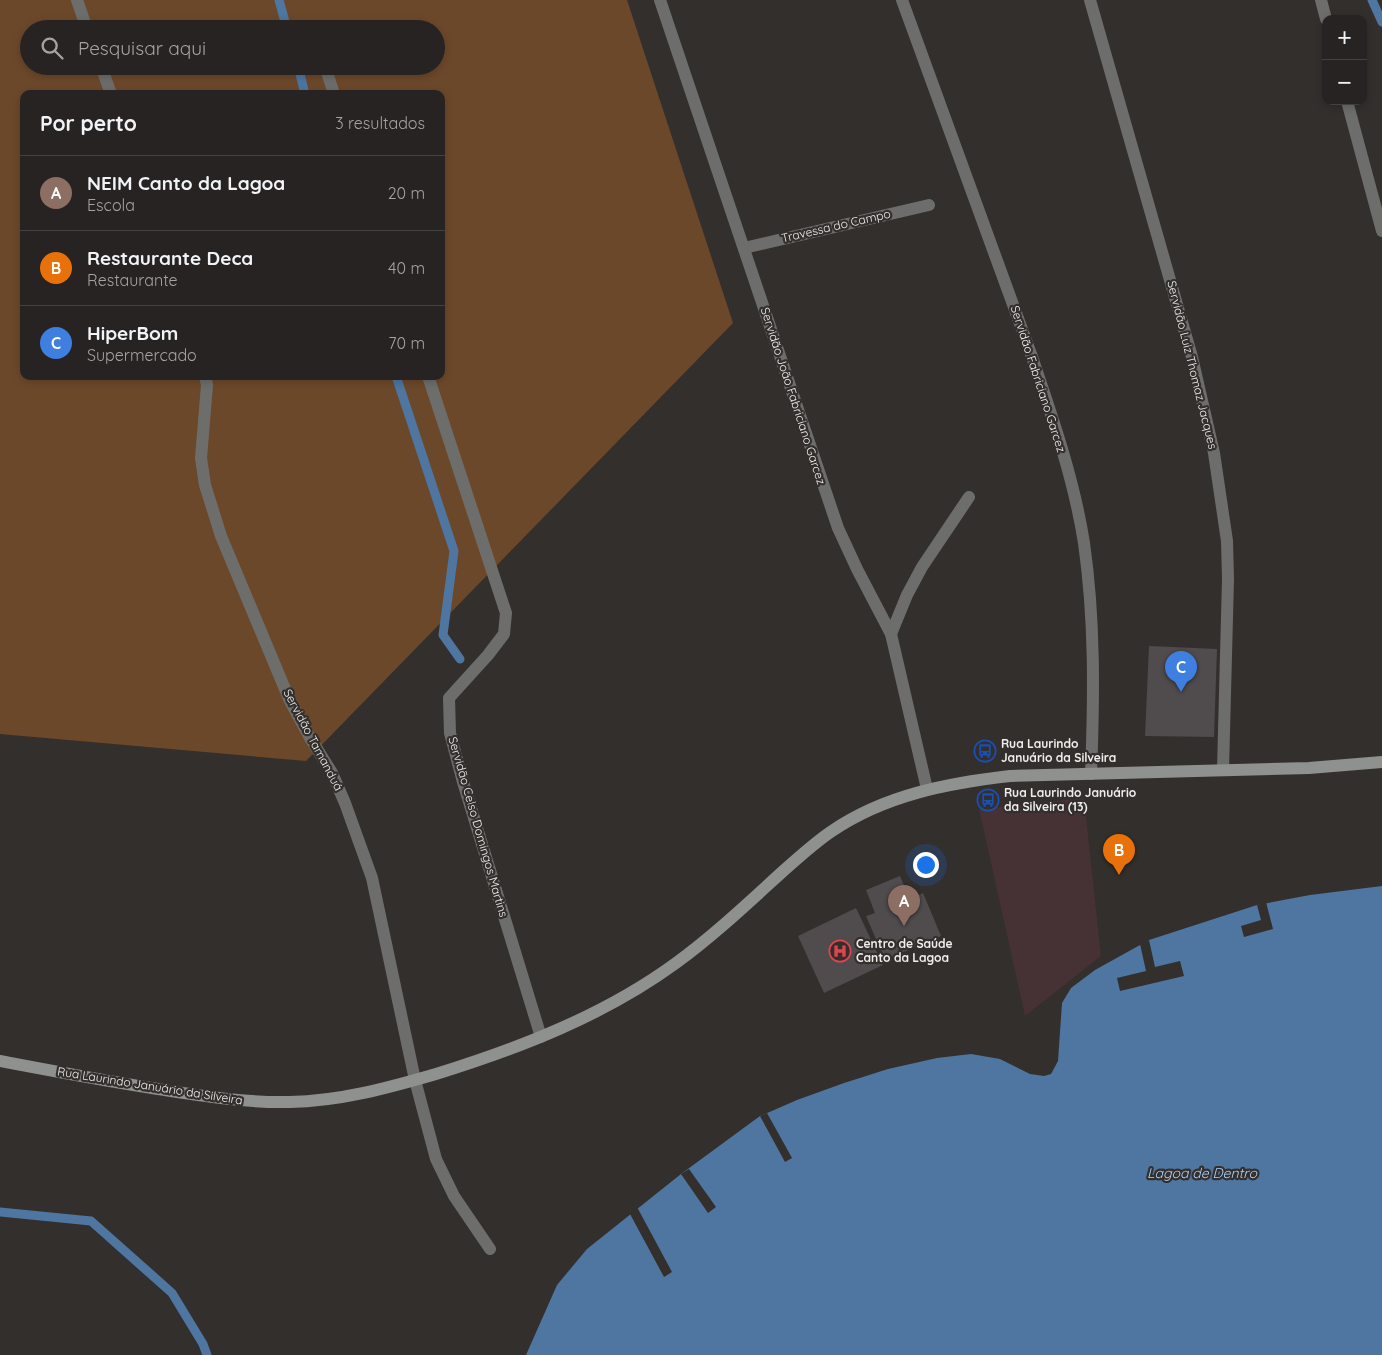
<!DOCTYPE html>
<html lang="pt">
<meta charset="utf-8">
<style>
:root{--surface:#262322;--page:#322f2f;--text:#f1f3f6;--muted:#a4a4a5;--line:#424040;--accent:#66c4ef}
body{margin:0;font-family:Quicksand,sans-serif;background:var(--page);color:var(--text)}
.controls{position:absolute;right:15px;top:15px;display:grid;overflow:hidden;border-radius:10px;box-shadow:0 2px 8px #0003}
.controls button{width:45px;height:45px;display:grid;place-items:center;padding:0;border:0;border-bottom:1px solid var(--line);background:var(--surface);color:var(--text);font:25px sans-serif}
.you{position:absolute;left:925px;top:864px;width:18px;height:18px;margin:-12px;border:4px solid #fff;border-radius:50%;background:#1a73e8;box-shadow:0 0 0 8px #1a73e833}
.badge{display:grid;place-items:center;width:32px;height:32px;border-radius:50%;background:var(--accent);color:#fff;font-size:16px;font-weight:700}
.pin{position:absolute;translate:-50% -41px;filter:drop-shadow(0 1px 2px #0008)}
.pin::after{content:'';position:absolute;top:26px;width:18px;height:15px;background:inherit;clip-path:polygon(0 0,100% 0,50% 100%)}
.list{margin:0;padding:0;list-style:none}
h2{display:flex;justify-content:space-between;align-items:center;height:65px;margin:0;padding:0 20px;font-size:21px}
h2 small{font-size:16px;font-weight:400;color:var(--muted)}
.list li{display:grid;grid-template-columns:32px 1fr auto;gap:15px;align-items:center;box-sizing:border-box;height:75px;padding:0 20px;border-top:1px solid var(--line)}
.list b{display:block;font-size:19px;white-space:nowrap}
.list p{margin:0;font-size:16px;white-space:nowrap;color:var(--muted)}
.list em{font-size:16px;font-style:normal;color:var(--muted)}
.icon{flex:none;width:28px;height:28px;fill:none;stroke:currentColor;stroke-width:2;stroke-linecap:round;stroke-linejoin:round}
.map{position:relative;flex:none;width:1382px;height:1355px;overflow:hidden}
.search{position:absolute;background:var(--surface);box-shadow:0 2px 8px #0003;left:20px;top:20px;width:425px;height:55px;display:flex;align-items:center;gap:12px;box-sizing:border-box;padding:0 18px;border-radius:28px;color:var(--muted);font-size:19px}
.panel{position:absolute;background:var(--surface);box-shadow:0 2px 8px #0003;left:20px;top:90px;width:425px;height:290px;border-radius:10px}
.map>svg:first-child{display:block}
.education{fill:#463135}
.green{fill:#6c482b;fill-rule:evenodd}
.water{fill:#4e76a0}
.pier{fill:#332f2d}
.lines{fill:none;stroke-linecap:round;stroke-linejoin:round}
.stream{stroke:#4e76a0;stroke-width:9}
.building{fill:#504b4d}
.service{stroke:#6d6e6c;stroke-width:12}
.minor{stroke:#6d6e6c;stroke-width:12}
.secondary{stroke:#8f918e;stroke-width:12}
.labels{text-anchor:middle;stroke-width:4.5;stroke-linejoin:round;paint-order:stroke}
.street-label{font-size:12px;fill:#f0eeec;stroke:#332f2d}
.poi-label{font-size:12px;font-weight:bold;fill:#f0eeec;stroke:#332f2d;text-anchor:start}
.water-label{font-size:14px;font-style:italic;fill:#afd3f9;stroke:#332f2d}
</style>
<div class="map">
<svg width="1382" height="1355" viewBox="0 0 1382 1355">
<rect width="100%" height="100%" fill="#332f2d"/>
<path class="education" d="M1084,798L1101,956L1025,1016L979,809Z"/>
<path class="green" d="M0,0H627L733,323L306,761L0,734ZM29,29H436V66H29ZM24,94H441V376H24Z"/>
<path class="water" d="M1382,886V1355H526L557,1285L587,1249L681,1174L760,1116L797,1100L844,1083L888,1069L937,1058L971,1054L1000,1059L1030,1074L1044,1076L1051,1074L1058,1061L1062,1003L1071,988L1095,970L1149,940L1257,905L1310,895Z"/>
<path class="pier" d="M1266,902L1273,929L1244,937L1241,926L1261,920L1257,905Z
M1149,940L1155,967L1180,961L1184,976L1120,991L1117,978L1146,971L1140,944Z
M767,1113L792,1158L785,1162L760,1116Z
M689,1169L716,1207L708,1213L681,1174Z
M637,1207L672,1272L664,1277L630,1214Z"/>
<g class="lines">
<path class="stream" d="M279,0L287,29
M1372,0L1382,22
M298,66L305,94
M396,376L454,551L443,635L460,659
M0,1212L91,1221L172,1293L203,1344L207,1355"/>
</g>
<path class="building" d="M1149,646L1217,649L1214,737L1145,736Z
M900,876L910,899L923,893L941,936L885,960L866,916L875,913L866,890Z
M856,908L883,965L824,993L798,936Z"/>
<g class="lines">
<path class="service" d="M744,248L929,205
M891,634L907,595L922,567L969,497"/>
<path class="minor" d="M77,0L87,29
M660,0L838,528L857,569L891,634L927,789
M902,0L1031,354C1052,416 1074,479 1084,543C1095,620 1094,696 1091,774
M1090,0L1192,357L1214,453L1227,541L1228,579L1223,770
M1321,0L1326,19
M101,66L111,94
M327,72L334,94
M1347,101L1382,231
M205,376L207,385L201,458L205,485L221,536L290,701L309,736L332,773L345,803L372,878L415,1080L436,1159L454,1196L490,1249
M428,376L506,613L504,634L488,655L449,698L450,733L463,782L541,1037"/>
<path class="secondary" d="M0,1061C53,1071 105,1081 158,1089C202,1096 245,1103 290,1102C340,1101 388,1088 436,1074C520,1048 605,1015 676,963C713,936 747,904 781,873C797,859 814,843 832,831C885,795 948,783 1010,776L1309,768L1382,762"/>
</g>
<defs>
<g id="bus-ring" transform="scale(1.125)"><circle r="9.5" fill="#332f2d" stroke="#1a4fb4" stroke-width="1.5"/><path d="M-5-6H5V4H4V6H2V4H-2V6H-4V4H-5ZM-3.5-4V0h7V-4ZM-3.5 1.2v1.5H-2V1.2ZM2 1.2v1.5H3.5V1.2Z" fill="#1a4fb4"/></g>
<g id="hospital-ring" transform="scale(1.125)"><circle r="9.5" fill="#332f2d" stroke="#e0444e" stroke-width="1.5"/><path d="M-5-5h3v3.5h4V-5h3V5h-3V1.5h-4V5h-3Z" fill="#e0444e"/></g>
</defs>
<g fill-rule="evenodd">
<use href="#bus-ring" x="985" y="751"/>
<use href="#bus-ring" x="988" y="800"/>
<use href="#hospital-ring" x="840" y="951"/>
</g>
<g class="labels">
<g class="street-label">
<text transform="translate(836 226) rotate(-13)" y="4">Travessa do Campo</text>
<text transform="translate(1192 365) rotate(76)" y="4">Servidão Luiz Thomaz Jacques</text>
<text transform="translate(1038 379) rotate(72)" y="4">Servidão Fabriciano Garcez</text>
<text transform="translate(793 396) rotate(72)" y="4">Servidão João Fabriciano Garcez</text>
<text transform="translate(313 740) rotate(62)" y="4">Servidão Tamanduá</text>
<text transform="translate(478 827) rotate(74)" y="4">Servidão Celso Domingos Martins</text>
<text transform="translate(150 1086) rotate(9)" y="4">Rua Laurindo Januário da Silveira</text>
</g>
<g class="poi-label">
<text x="1001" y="748">Rua Laurindo<tspan x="1001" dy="14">Januário da Silveira</tspan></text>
<text x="1004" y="797">Rua Laurindo Januário<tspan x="1004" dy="14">da Silveira (13)</tspan></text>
<text x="856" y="948">Centro de Saúde<tspan x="856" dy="14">Canto da Lagoa</tspan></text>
</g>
<g class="water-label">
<text x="1202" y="1178">Lagoa de Dentro</text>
</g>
</g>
</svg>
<div class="controls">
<button>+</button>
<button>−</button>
</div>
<div class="you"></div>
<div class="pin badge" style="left:904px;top:926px;background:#8d6e63">A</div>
<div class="pin badge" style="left:1119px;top:875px;background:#e8710a">B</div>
<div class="pin badge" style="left:1181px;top:692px;background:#3f7fe0">C</div>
<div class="search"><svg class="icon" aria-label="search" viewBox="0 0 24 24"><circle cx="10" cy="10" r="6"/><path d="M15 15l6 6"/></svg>Pesquisar aqui</div>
<section class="panel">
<h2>Por perto<small>3 resultados</small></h2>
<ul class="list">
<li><span class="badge" style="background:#8d6e63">A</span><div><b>NEIM Canto da Lagoa</b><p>Escola</p></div><em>20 m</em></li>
<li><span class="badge" style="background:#e8710a">B</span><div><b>Restaurante Deca</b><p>Restaurante</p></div><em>40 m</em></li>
<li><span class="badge" style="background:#3f7fe0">C</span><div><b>HiperBom</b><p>Supermercado</p></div><em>70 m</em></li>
</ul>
</section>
</div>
